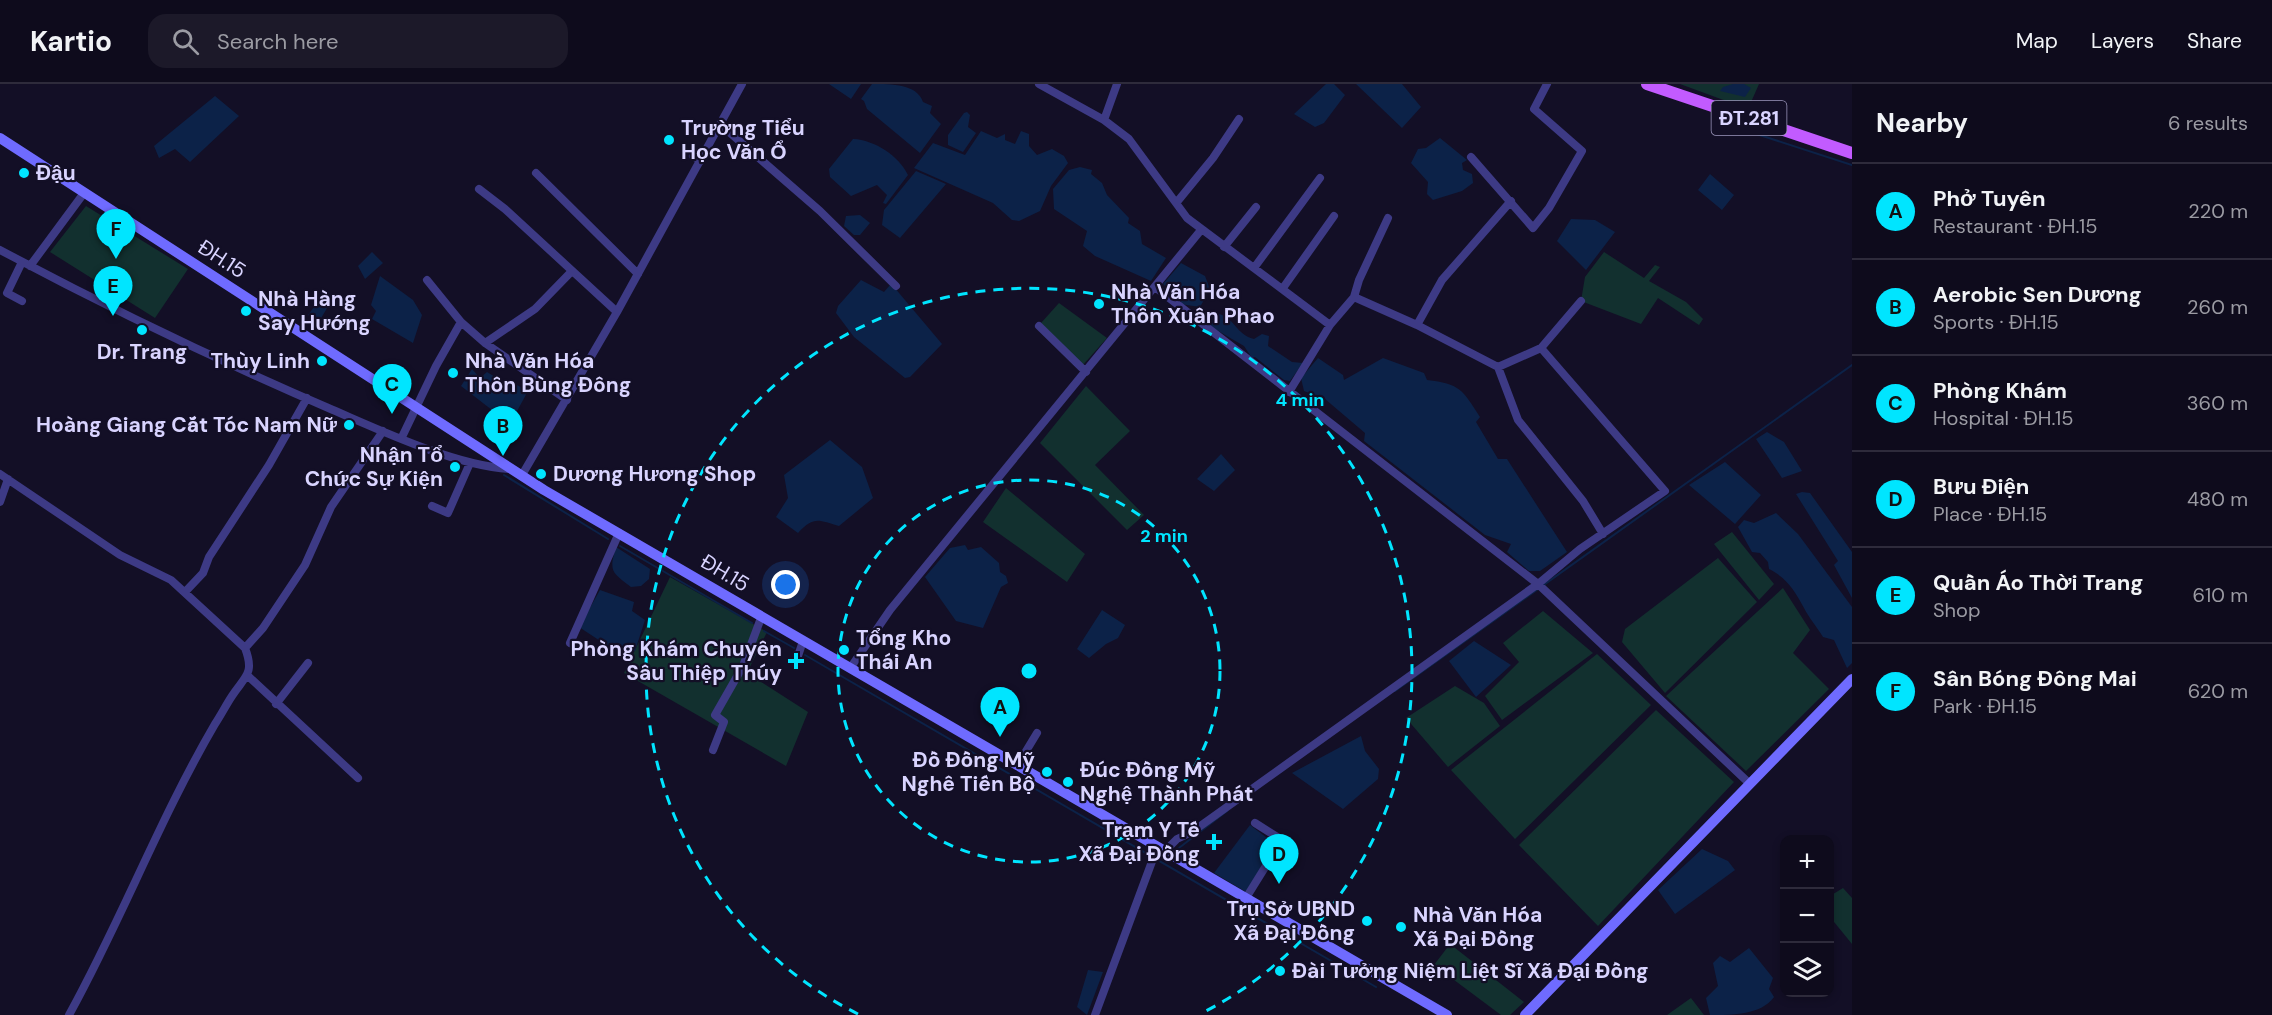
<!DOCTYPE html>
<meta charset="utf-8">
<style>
:root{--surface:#0e0b1c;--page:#1c1929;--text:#f1f3f6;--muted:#9b9ba3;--line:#2e2b3b;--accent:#00e5ff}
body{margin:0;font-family:"DM Sans",sans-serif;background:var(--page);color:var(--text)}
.controls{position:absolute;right:18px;bottom:18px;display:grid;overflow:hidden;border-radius:12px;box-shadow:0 3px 9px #0003}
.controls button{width:54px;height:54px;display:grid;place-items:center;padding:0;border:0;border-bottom:2px solid var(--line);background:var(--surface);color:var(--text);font:30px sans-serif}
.you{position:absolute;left:786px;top:501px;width:21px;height:21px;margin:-15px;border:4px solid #fff;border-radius:50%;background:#1a73e8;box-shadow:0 0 0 9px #1a73e833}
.badge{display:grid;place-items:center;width:39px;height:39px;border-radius:50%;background:var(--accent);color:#111;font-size:20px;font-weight:700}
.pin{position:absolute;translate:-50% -50px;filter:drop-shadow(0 2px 3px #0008)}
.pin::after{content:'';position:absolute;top:32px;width:21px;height:18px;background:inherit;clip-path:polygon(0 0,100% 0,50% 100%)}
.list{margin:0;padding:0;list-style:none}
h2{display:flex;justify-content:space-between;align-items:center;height:78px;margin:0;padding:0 24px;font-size:26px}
h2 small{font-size:20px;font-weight:400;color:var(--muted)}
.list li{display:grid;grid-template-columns:39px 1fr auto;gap:18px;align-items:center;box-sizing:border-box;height:96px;padding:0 24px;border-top:2px solid var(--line)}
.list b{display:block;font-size:22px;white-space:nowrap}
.list p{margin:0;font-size:20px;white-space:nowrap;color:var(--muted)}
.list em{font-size:20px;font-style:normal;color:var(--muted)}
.icon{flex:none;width:33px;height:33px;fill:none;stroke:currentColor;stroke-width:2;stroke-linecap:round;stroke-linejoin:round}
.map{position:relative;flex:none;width:1852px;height:931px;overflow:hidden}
header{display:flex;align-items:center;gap:36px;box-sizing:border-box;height:84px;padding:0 30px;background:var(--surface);border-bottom:2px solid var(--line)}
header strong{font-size:28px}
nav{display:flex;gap:33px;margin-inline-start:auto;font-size:21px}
.search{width:420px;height:54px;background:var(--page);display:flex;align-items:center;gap:15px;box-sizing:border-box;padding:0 21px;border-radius:18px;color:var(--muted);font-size:22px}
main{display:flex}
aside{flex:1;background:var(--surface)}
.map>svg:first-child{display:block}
.green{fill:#12302f}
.water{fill:#0c2248}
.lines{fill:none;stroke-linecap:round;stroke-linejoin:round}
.stream{stroke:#0c2248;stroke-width:2}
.street{stroke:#3d3a85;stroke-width:8}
.secondary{stroke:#6f6bff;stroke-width:10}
.primary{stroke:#c25bff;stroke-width:12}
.ring{fill:none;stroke:#00e5ff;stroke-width:3;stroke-dasharray:10 8}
.poi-dot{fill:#00e5ff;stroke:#130f26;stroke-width:2}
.labels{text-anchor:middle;stroke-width:4.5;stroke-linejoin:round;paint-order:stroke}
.shield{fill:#130f26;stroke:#9e99be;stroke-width:1.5}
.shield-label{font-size:20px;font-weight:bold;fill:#d9d4ff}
.poi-label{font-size:21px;font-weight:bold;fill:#d9d4ff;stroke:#130f26;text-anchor:start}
.street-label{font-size:21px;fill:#d9d4ff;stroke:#130f26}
.centre{fill:#00e5ff;stroke:#130f26;stroke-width:3}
.ring-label{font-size:18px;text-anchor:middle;font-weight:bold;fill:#00e5ff;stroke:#130f26;stroke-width:4.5;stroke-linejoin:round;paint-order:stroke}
</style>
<header>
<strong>Kartio</strong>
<div class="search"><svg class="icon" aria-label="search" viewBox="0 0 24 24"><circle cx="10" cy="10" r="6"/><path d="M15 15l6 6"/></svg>Search here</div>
<nav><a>Map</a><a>Layers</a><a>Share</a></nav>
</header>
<main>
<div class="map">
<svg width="1852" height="931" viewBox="0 0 1852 931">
<rect width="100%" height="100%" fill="#130f26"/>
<path class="green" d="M1680,0H1759L1748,25Z
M86,122L188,185L155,234L50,168Z
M1604,168L1644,194L1655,181L1660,183L1649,197L1686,218L1703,235L1699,241L1658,214L1641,240L1581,217L1585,193Z
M1059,219L1107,254L1082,282L1041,239Z
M1086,302L1130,347L1095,381L1144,431L1127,446L1040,359Z
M1006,404L1085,470L1067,498L983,438Z
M1732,448L1774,500L1759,516L1714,460Z
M1718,474L1757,518L1665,609L1622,558L1625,545Z
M670,493L767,548L747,589L808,628L786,682L624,589Z
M1783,504L1810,546L1793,569L1829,605L1746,687L1666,612Z
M1543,527L1593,569L1502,636L1485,612L1519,578L1503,559Z
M1597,570L1651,621L1515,755L1451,686Z
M1455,602L1484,619L1500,642L1448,683L1406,634Z
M1656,626L1734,698L1598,842L1519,761Z
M1843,804L1852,814V860L1830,833V812Z
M1450,860L1524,918L1510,931H1501L1434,881Z
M1691,914L1704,931H1667Z"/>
<path class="water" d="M829,0H861L851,15Z
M872,0C892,0 917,0 923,18L932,22L930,29L941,40L920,69L867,25L864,17L861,15Z
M1326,0H1334L1345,11L1324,39L1315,43L1294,30Z
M1356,0H1402L1421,23L1402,44Z
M1733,0H1744L1751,4L1745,13L1720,7L1723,3Z
M215,12L239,32L190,78L175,65L159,74L154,62Z
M967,28L970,31L968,43L976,49L963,68L948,61V51L964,29Z
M981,47L997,54L1005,50V56L1015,60L1021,47L1029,50V62L1037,71L1052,65L1064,72L1068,79L1051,102L1040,127L1019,137L1012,136L993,119L914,84L933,59L965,71Z
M1440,54L1467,76L1462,79L1463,86L1472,90L1473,99L1462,107L1433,116L1427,110L1428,98L1411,79L1418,65L1426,64Z
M853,55C875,56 899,72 908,91L886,120L883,119L887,111L877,101L851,112L830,93L829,85Z
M1080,83L1092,86L1091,90L1102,99L1107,111L1129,134L1128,139L1140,147L1142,160L1166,174L1151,197L1095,172L1083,162L1087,147L1054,125L1053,105L1069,86Z
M916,87L946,100L900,154L882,141L884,126Z
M1710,90L1734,111L1722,126L1698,106Z
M860,131L870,139L860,151H854L844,142L846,132Z
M1571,135L1595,136L1615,148L1586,186L1557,157Z
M372,168L383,179L365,195L358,182Z
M1181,179L1205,192L1210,205L1200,223L1180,220L1181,216L1163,200Z
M380,192L413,216L422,231L413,259L372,235L376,227L371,221Z
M861,196L884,208L890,201L894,203L942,260L910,293L905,294L854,253L836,229L838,222Z
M320,215L329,221L318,239L308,231Z
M1216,229C1236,234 1235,250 1254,255L1262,250L1269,252L1268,262L1292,278L1303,279L1290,297L1284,296L1255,273L1252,274L1244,262L1208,241L1206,231Z
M1318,274L1343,291L1344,296L1383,274L1424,289L1427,296C1460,300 1462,305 1480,333L1476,338L1498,375H1507L1567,468L1540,487H1529L1507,468L1511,460L1485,451L1364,357L1365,349L1325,315L1304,307L1301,294Z
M472,285L480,294L487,288L508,301L515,300L528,307L510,340L461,302Z
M1767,348L1784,358L1802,387L1782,394L1756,355Z
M830,356L862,383L873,414L839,442C818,436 814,432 798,449L776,433L788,414L784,391Z
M1221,370L1235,386L1214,407L1197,395Z
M1725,378L1761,411L1735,440L1689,401Z
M1802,408L1810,409L1852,468V514L1834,481L1838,477L1796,410Z
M1776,429L1798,450L1852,523V579L1847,584L1834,556L1823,553C1817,543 1809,534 1804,524C1795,507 1787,494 1769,485L1768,478L1760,469L1752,468L1738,443L1744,436L1754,439Z
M965,461L968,466L981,463L999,479L1000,488L1006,492L1008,499L1001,503L983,544L956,537L925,493L950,464Z
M616,463L650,485L649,495L641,502L631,503C611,488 609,487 616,463Z
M600,506L634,518L632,527L645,536L635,567L617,568L579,543Z
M1102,526L1125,541L1118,554L1106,560L1089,574L1077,565Z
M1474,557L1511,581L1476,613L1449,577Z
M1361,652L1365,667L1379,685L1378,695L1343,725L1292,689Z
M1250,741L1275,760L1246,808L1214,789Z
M1702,765L1728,777L1735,786L1675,830L1658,806Z
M1749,864L1773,894L1769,905L1774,913C1761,931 1733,931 1710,931L1706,914L1718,902L1713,879L1720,872L1730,878Z
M1088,886L1103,888L1087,931L1077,923Z"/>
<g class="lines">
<path class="stream" d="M1729,41L1852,81
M504,391L608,455
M620,462L752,539
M764,547L794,564
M805,571L1376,903
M1395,607L1852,281
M1175,767L1227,727"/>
<path class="street" d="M1039,0L1104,36L1129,55L1187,134L1330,241
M1104,36L1117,0
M721,41L820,127L896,202
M693,72L701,77
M1471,73L1533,144L1549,124L1582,67L1534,25L1547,0
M536,89L638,190
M479,105L505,125L617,228
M1177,118L1213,74L1239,35
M1224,163L1256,123
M0,166C109,224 219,277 333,326C384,348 454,381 509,385
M22,178L7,209L22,217
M30,182L84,109
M1254,184L1320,94
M427,196L461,238L485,259L567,316
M1155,203L1538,500L1750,700
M1283,204L1334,132
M1354,213L1417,241L1498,283L1518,336L1583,417L1603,450
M1417,241L1442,196L1511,117
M1039,242L1086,288
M485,259L535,225L571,188
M1498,283L1541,264L1581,217
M1289,308L1330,241L1354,213L1359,196L1388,134
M402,353L436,282L461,238
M0,390L120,471L171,496L245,564C255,590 245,592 232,612C226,621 221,631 215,640C160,734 122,835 69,931
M522,391L617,228L742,0
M0,418L8,395
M432,422L448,429L470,379
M185,508L203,489L209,473L269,381L307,314
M570,559L619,449
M245,564L263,544L305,481L331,423L383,347
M798,572L803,557
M851,583L890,526L1201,146
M248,592L358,694
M276,620L308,579
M713,666L724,638L715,631L743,582L761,534
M1017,682L1037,649
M1164,768L1177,755L1192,748L1538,500L1580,465L1665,407L1541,264
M1246,814L1282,756L1255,739
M1095,931L1157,764"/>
<path class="secondary" d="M0,54L544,406L1447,931
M1525,931L1852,595"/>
<path class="primary" d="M1647,0L1852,69"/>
</g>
<g class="ring">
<circle cx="1029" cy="587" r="191"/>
<path d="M858 930A383 383 0 1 1 1200 930"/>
</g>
<g class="poi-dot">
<circle cx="669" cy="56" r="6"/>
<circle cx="24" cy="89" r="6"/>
<circle cx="1099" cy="220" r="6"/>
<circle cx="246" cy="227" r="6"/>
<circle cx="142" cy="246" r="6"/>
<circle cx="322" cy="277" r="6"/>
<circle cx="453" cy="289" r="6"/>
<circle cx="349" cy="341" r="6"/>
<circle cx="455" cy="383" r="6"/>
<circle cx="541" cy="390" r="6"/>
<circle cx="844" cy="566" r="6"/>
<path d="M793 568h6v6h6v6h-6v6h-6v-6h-6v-6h6z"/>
<circle cx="1047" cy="688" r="6"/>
<circle cx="1068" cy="698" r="6"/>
<path d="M1211 749h6v6h6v6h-6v6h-6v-6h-6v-6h6z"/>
<circle cx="1367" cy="837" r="6"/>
<circle cx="1401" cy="843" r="6"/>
<circle cx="1280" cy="887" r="6"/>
</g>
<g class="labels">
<rect class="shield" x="1711.5" y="17" width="75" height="34" rx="4.5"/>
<g class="shield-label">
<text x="1749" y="41">ĐT.281</text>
</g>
<g class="poi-label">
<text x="681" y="51">Trường Tiểu<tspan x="681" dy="24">Học Văn Ổ</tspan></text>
<text x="36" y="96">Đậu</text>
<text x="1111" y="215">Nhà Văn Hóa<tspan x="1111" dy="24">Thôn Xuân Phao</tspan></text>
<text x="258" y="222">Nhà Hàng<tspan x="258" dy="24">Say Hướng</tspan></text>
<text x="142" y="275" text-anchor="middle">Dr. Trang</text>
<text x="310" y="284" text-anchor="end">Thùy Linh</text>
<text x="465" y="284">Nhà Văn Hóa<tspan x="465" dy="24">Thôn Bùng Đông</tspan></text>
<text x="337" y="348" text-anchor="end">Hoàng Giang Cắt Tóc Nam Nữ</text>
<text x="443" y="378" text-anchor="end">Nhận Tổ<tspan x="443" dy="24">Chức Sự Kiện</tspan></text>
<text x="553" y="397">Dương Hương Shop</text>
<text x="856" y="561">Tổng Kho<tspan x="856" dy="24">Thái An</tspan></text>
<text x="782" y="572" text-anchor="end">Phòng Khám Chuyên<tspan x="782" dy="24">Sâu Thiệp Thúy</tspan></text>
<text x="1035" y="683" text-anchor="end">Đồ Đồng Mỹ<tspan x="1035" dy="24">Nghê Tiến Bộ</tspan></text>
<text x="1080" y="693">Đúc Đồng Mỹ<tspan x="1080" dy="24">Nghệ Thành Phát</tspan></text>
<text x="1200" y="753" text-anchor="end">Trạm Y Tế<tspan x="1200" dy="24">Xã Đại Đồng</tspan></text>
<text x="1355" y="832" text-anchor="end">Trụ Sở UBND<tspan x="1355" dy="24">Xã Đại Đồng</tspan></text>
<text x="1413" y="838">Nhà Văn Hóa<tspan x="1413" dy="24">Xã Đại Đồng</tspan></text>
<text x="1292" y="894">Đài Tưởng Niệm Liệt Sĩ Xã Đại Đồng</text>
</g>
<g class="street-label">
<text transform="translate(222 175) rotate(33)" y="7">ĐH.15</text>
<text transform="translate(725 489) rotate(31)" y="7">ĐH.15</text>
</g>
</g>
<circle cx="1029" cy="587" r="9" class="centre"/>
<g class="ring-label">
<text x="1300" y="322">4 min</text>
<text x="1164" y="458">2 min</text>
</g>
</svg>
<div class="controls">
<button>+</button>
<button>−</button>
<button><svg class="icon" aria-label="layers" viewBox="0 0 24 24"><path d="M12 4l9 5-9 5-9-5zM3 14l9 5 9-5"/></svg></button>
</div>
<div class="you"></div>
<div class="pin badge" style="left:1000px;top:653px">A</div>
<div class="pin badge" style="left:503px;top:372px">B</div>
<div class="pin badge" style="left:392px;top:330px">C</div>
<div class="pin badge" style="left:1279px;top:800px">D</div>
<div class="pin badge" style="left:113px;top:232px">E</div>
<div class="pin badge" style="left:116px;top:175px">F</div>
</div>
<aside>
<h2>Nearby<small>6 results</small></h2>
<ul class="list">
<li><span class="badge">A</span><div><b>Phở Tuyên</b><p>Restaurant · ĐH.15</p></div><em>220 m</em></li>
<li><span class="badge">B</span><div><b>Aerobic Sen Dương</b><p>Sports · ĐH.15</p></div><em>260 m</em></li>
<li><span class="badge">C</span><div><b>Phòng Khám</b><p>Hospital · ĐH.15</p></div><em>360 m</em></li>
<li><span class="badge">D</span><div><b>Bưu Điện</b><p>Place · ĐH.15</p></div><em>480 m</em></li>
<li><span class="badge">E</span><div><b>Quần Áo Thời Trang</b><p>Shop</p></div><em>610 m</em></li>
<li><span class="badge">F</span><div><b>Sân Bóng Đông Mai</b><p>Park · ĐH.15</p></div><em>620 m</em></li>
</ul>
</aside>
</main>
